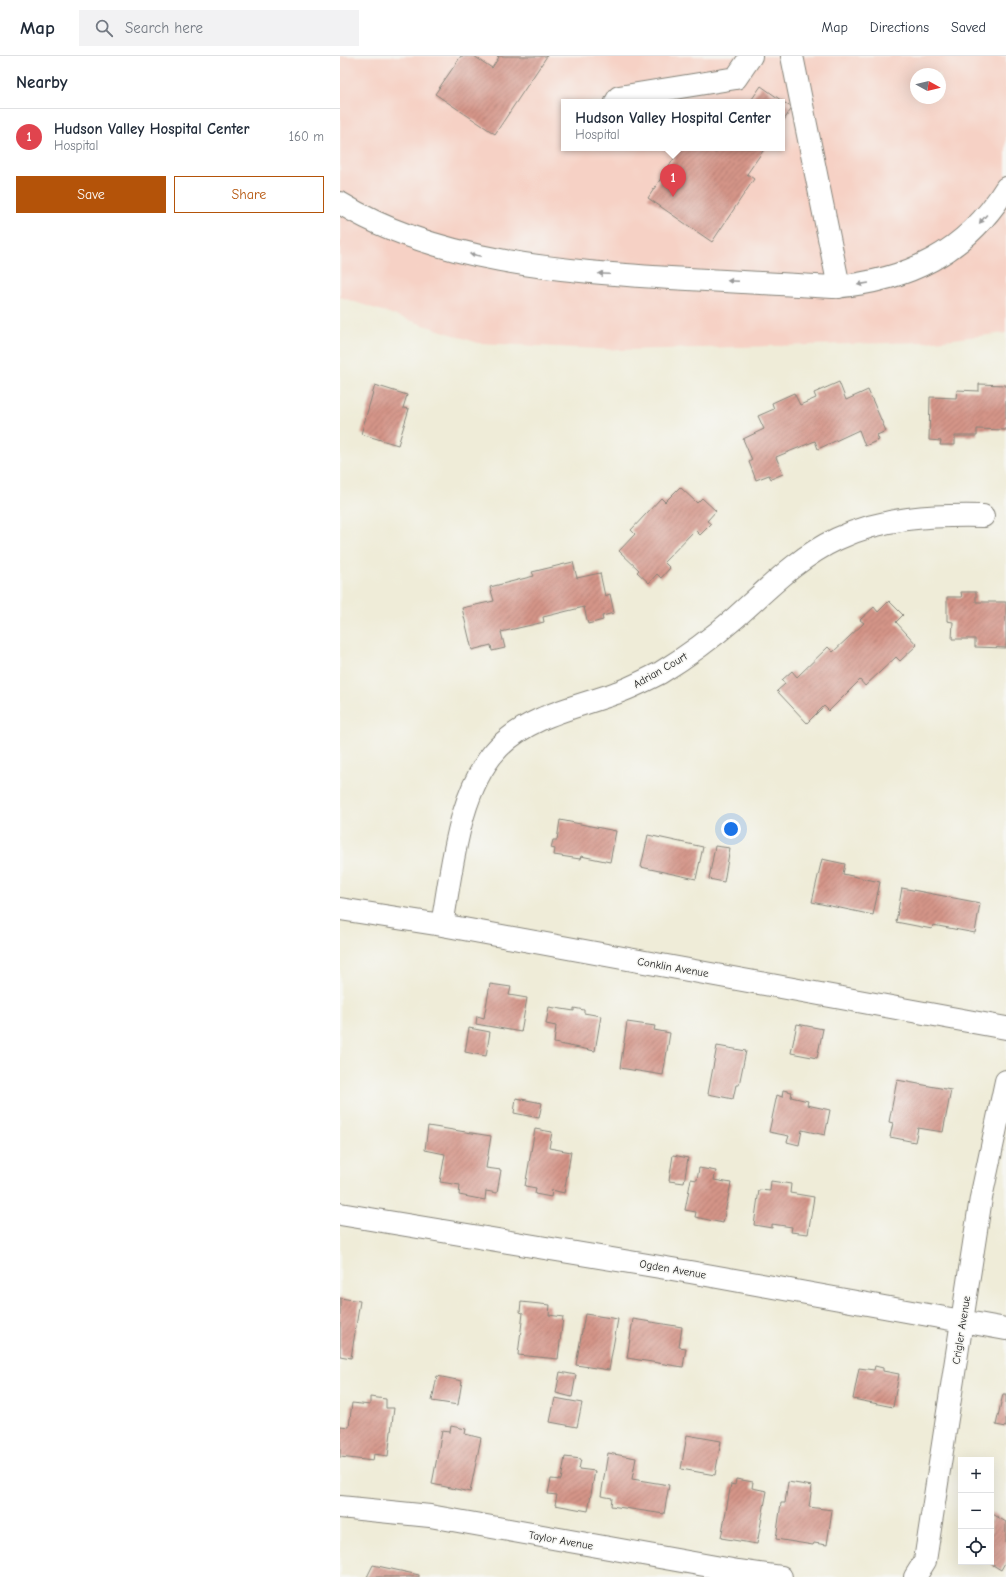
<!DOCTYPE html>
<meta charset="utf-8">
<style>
:root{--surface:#fff;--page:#f2f2f3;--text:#1f2937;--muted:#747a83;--line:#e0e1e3;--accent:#b45309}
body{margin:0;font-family:"Comic Neue",sans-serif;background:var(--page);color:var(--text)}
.controls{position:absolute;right:12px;bottom:12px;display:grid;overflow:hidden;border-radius:0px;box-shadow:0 4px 16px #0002}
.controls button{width:36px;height:36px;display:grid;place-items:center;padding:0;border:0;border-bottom:1px solid var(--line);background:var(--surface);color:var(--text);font:20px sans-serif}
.compass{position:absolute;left:570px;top:12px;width:36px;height:36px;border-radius:50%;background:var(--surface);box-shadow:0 4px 16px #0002;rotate:98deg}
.you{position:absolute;left:391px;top:773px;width:14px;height:14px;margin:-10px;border:3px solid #fff;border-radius:50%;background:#1a73e8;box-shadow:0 0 0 6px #1a73e833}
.badge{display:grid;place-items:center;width:26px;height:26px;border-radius:50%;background:var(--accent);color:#fff;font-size:13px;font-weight:700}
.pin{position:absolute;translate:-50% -33px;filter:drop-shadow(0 1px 2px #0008)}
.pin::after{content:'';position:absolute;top:21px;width:14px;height:12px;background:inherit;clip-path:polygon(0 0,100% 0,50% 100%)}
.popup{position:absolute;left:221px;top:43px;width:224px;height:52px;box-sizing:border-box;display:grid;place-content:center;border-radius:0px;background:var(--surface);filter:drop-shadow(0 1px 3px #0005);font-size:13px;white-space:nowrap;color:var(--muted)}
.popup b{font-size:15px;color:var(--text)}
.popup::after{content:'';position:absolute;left:50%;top:100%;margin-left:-8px;border:8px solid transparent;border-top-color:var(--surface)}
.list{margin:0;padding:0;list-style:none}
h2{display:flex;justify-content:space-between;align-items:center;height:52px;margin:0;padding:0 16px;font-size:17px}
h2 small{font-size:13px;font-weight:400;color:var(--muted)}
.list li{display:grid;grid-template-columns:26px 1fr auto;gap:12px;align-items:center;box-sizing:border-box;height:56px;padding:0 16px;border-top:1px solid var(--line)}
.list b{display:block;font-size:15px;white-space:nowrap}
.list p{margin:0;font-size:13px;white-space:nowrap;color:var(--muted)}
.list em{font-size:13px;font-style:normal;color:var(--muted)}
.actions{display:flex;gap:8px;padding:12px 16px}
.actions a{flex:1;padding:9px 0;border:1px solid var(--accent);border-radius:0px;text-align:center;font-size:14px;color:var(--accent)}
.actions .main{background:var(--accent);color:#fff}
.icon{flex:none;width:22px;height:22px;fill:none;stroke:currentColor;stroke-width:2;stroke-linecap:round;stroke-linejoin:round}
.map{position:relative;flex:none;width:666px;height:1521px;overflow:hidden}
header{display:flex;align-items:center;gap:24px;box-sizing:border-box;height:56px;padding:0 20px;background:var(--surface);border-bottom:1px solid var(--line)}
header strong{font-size:19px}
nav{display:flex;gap:22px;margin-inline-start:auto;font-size:14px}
.search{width:280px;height:36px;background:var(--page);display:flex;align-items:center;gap:10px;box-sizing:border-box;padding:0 14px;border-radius:0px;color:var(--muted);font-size:15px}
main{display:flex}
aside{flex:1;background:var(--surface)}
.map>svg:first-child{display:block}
.built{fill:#f6d1c5;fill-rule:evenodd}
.building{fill:url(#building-hatch)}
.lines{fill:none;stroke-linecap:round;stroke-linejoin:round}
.minor-casing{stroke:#86847a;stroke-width:24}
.minor{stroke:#fff;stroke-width:22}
.oneway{fill:#999}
.labels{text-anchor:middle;stroke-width:3;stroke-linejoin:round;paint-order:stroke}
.street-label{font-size:11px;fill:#1c1c1c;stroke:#f6f6f2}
</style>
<header>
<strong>Map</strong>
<div class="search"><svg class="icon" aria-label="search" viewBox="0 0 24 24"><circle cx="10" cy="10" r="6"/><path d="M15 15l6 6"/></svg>Search here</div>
<nav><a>Map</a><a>Directions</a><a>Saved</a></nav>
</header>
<main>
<aside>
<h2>Nearby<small></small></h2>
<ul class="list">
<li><span class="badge" style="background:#e0444e">1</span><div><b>Hudson Valley Hospital Center</b><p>Hospital</p></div><em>160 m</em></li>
</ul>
<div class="actions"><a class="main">Save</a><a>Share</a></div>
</aside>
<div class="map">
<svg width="666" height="1521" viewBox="0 0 666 1521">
<defs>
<pattern id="building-hatch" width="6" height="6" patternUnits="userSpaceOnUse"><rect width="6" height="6" fill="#d49488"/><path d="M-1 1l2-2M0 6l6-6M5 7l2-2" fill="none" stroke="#ab786e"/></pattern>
</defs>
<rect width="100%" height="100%" fill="#f6f6f2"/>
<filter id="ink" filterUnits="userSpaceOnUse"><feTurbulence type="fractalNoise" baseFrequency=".025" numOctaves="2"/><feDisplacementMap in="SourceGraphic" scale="8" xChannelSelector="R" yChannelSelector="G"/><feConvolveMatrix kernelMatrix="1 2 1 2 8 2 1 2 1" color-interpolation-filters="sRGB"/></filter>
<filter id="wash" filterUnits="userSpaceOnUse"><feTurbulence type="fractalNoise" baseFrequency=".012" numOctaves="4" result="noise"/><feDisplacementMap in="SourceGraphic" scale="16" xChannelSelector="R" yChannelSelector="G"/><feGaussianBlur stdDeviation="0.9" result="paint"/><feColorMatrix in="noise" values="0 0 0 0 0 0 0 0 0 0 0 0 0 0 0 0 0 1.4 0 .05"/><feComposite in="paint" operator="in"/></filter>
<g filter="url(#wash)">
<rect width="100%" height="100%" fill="#efecd8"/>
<path class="built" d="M0,0H666V277L586,286L280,294L138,287L0,241ZM576,18H600V42H576ZM224,46H442V92H224Z"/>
<g id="blocks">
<path class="building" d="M121,0H134L152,12L159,1L157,0H207L155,78L95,38Z
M421,30L452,52L442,67V46H410Z
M341,92H369L376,97L379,92H425L407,118L414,123L372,186L308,142Z
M499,326L506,344L528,334L546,375L537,379L539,384L525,390L519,374L478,393L475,385L436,401L443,418L431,423L429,419L416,424L409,406L412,404L403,383L424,373L418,360L434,353L432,347L454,337L460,349L476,342L474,337Z
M639,328L666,329V374L637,373V380H615V389H600L601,385L589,384L590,341L616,342L617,334L639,335Z
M35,329L67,339L63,352L69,353L58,389L21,378Z
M340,431L357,447L362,442L376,455L367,465L371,468L360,479L355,474L324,506L330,512L321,522L317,518L309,527L297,516L299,514L279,495L295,478L291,474L321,442L325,446Z
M233,506L237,522L260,517L265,540L270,538L274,557L262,560L263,564L248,568L244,551L203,561L204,566L161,576L165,592L152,595L151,589L132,594L122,552L154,545L150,531L194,520L192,516Z
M621,536H636V546H666V592L635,591V583H612L613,566L607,565V541H622Z
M549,545L563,559L556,566L577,589L560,605L556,601L525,630L520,624L489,655L484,650L467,667L437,635L445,628L442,624L452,615L457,621L488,591L493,596L524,567L520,564L534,551L538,556Z
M220,764L276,775L270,806L241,800L240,803L214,799L215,793L211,792L213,784H217Z
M308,779L363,791L356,823L301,811Z
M375,790L390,792L384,826L369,823Z
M482,803L505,808L503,818L540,826L533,859L472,846Z
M562,832L640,847L635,877L593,869L592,873L556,866Z
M150,928L171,931L169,939L187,942L181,976L136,968L137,960L144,962Z
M209,951L234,955V952L244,954V957L261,960L255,995L214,987L216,970L206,968Z
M287,966L315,970L314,974L330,977L323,1019L280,1012Z
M457,968L483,973L477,1002L451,997Z
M129,972L150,976L146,1000L125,996Z
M377,990L406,995L399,1029H396L393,1043L368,1038Z
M557,1024L611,1034L603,1076L578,1072L575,1086L550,1081L553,1067L549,1066Z
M443,1034L452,1036L451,1041L468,1045L467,1049L490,1054L485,1079L462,1074L459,1089L447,1086L449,1080L429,1076L437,1039L442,1041Z
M176,1042L202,1047L199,1062L174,1057Z
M88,1070L151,1080L146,1112L161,1114L157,1137L146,1135L145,1144L119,1139L120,1129L100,1126L105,1098L85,1094Z
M195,1073L212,1076L209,1092L231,1096L224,1137L212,1134L211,1141L195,1138L196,1132L185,1130Z
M333,1099L348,1102L344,1127L329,1125Z
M359,1112L376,1115L374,1124L391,1127L383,1167L355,1161L356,1156L345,1154L351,1123L357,1124Z
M431,1125L451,1128L450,1137L474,1141L468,1178L451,1176L452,1171L432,1168V1172L414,1169L419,1134L430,1135Z
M0,1242L20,1245L11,1302L0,1300Z
M181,1246L210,1249L209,1259L223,1261L218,1303L178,1299L183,1257L180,1256Z
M245,1258L278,1263L269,1314L236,1309Z
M293,1263L342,1271L339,1291L346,1292L343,1311L287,1302Z
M535,1310L543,1312V1315L559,1318L553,1351L513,1343L519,1312L534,1314Z
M220,1316L236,1319L232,1341L216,1337Z
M97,1320L122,1325L118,1349L92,1345Z
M663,1338H666V1371L656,1369Z
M30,1341L46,1343V1352H54L48,1400L34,1398L33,1405L0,1401V1370L9,1371L12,1347L30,1349Z
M215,1342L242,1347L237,1371L210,1366Z
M111,1370L126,1373L125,1378L141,1382L130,1436L92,1428L102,1375L110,1376Z
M347,1379L381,1385L375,1419L341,1413Z
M268,1397L296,1402L292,1423L329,1429L324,1458L271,1450L272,1442L261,1440Z
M225,1401L241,1403L239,1413L255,1415L248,1455L215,1449L217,1439L208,1438L211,1423L221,1424Z
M396,1423L413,1426L412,1432L427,1435L417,1488L381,1482L391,1428L395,1429Z
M448,1426L472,1430L469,1451L492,1454L487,1489L474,1487L473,1489L436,1483L441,1447H445Z
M651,1457L666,1466V1505L661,1514L648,1506H651Z
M33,1509L79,1519V1521H27Z"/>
</g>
</g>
<g filter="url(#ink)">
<use href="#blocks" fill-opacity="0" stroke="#86847a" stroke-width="1"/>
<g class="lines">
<g class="minor-casing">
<path id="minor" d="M452,0L499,231
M276,46L279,41L396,22L411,0
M0,147C96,206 221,215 330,222C384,225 439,228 493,231C567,225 626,197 666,132
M0,853L102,869L666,972
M102,869C112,814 118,733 159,691C191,659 235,652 276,637C291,632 306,624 320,617C346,601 372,582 395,562C427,534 458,501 497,483C543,461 593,459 643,460
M0,1158L350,1216L666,1273
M0,1451L90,1460L398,1515L441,1521
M575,1521L585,1505L641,1142L666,1025"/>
</g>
<use href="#minor" class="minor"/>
</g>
<defs><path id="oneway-solid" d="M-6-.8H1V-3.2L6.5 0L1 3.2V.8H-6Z"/></defs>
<g class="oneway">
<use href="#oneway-solid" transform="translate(643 163) rotate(130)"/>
<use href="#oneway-solid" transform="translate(135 199) rotate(-168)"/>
<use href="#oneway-solid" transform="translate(264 218) rotate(-177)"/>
<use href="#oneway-solid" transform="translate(393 225) rotate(-177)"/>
<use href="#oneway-solid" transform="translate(523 228) rotate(171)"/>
</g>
</g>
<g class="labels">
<g class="street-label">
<text transform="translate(320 614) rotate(-30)" y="4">Adrian Court</text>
<text transform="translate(333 911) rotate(10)" y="4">Conklin Avenue</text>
<text transform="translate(333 1213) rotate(10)" y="4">Ogden Avenue</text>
<text transform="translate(621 1274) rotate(-81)" y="4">Crigler Avenue</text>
<text transform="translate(221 1484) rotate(10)" y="4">Taylor Avenue</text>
</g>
</g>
</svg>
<div class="controls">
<button>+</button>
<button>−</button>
<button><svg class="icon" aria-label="locate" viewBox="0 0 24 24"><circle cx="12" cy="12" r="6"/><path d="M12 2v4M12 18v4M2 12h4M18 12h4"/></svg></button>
</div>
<svg class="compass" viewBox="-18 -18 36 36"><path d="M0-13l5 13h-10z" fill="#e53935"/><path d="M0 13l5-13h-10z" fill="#747a83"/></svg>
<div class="you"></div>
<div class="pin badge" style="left:333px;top:141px;background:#e0444e">1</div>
<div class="popup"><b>Hudson Valley Hospital Center</b>Hospital</div>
</div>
</main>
